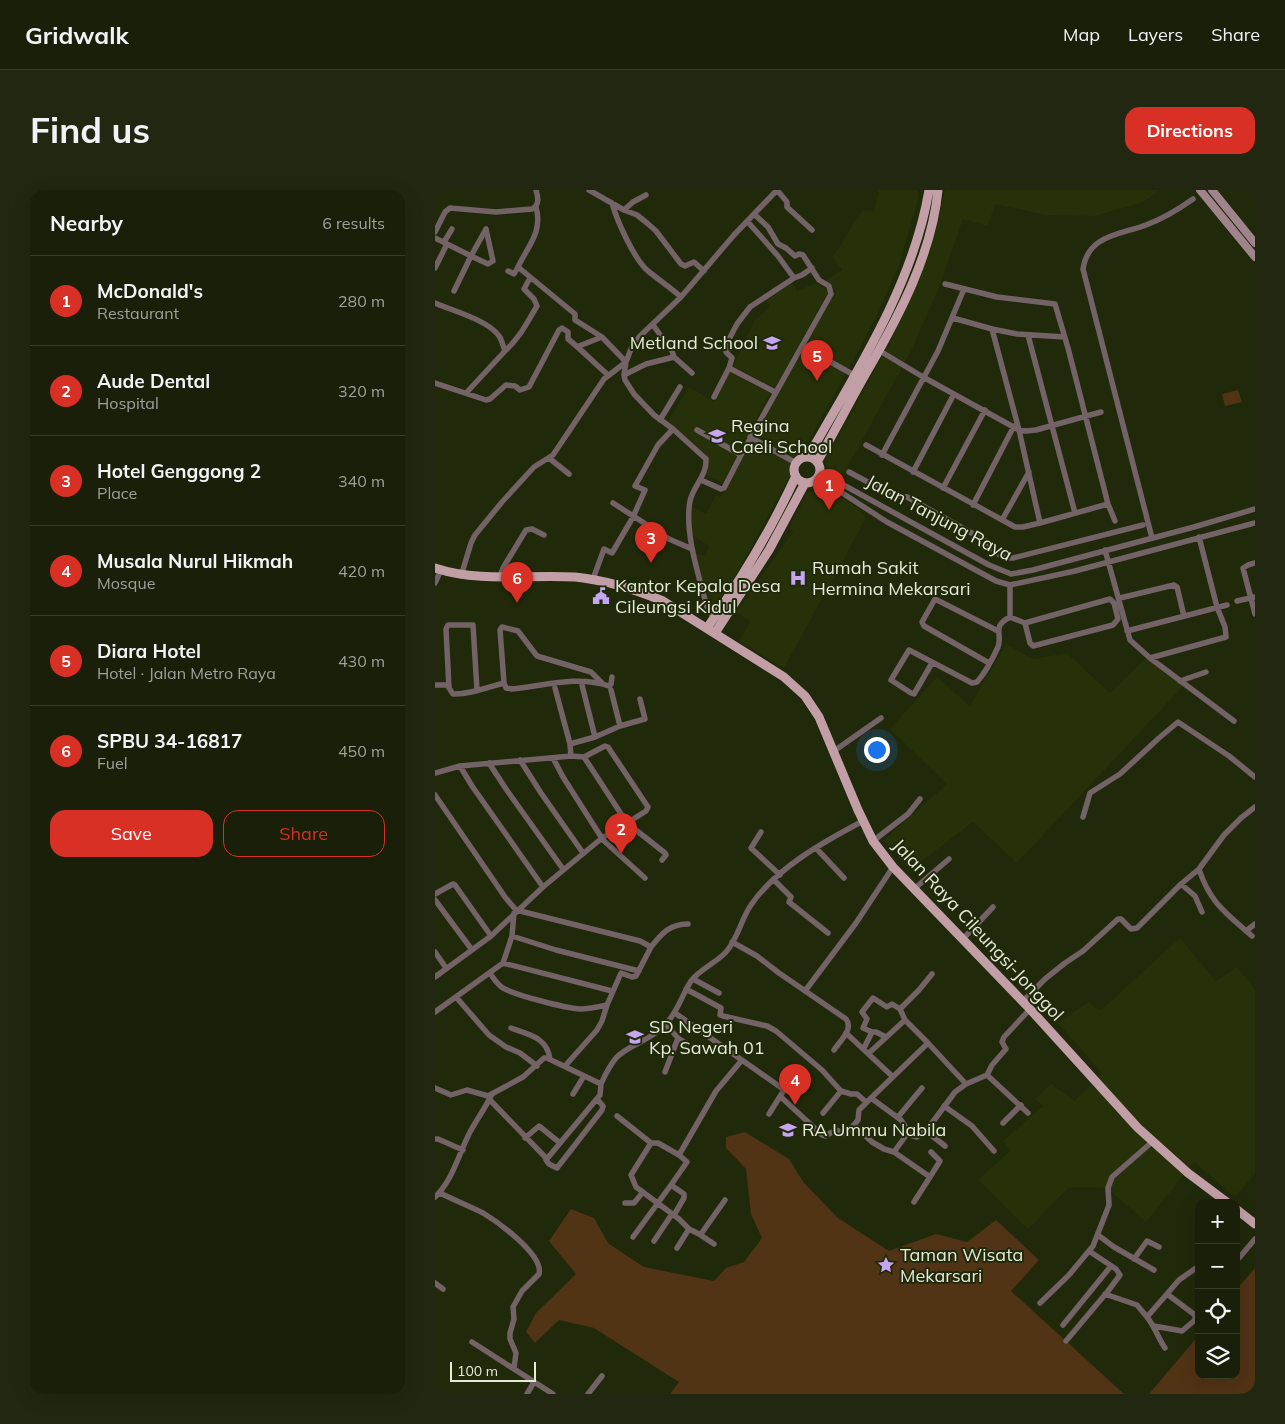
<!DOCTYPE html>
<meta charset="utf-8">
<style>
:root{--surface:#191f08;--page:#222712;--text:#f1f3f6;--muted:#9fa29c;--line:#373d29;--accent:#d93025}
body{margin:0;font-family:Mulish,sans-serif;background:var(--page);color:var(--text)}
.controls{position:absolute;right:15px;bottom:15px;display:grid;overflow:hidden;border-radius:10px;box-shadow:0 5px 20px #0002}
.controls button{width:45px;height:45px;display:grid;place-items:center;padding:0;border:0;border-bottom:1px solid var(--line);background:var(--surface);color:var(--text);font:25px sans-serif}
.scale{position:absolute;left:15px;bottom:12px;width:86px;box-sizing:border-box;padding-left:5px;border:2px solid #e4ebd8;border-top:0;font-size:14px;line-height:18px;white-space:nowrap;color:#e4ebd8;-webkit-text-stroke:4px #21290b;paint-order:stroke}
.you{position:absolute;left:441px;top:559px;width:18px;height:18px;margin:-12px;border:4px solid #fff;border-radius:50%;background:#1a73e8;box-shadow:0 0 0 8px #1a73e833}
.badge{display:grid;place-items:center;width:32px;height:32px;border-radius:50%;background:var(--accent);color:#fff;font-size:16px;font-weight:700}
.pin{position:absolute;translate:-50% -41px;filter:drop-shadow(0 1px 2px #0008)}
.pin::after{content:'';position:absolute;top:26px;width:18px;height:15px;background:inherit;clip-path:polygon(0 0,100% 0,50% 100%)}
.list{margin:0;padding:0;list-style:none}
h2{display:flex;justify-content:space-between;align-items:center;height:65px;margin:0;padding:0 20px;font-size:21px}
h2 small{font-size:16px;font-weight:400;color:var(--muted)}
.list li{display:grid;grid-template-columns:32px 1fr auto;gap:15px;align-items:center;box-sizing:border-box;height:90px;padding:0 20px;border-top:1px solid var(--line)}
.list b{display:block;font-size:19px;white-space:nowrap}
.list p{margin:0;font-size:16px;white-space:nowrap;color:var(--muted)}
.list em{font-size:16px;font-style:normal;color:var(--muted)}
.actions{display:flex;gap:10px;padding:15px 20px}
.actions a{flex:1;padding:11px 0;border:1px solid var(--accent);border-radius:15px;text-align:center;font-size:18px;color:var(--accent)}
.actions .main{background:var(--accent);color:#fff}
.icon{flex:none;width:28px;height:28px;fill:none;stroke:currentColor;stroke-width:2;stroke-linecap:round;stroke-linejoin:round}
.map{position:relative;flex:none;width:820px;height:1204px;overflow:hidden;border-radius:15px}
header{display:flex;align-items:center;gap:30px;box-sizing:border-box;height:70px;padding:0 25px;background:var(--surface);border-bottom:1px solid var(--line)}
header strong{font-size:24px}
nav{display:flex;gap:28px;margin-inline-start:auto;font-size:18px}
.intro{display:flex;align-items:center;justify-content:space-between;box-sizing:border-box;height:120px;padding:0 30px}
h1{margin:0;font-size:35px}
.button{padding:12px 22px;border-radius:15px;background:var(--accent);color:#fff;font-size:18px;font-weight:700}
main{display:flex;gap:30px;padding:0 30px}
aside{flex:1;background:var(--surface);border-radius:15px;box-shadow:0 5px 20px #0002}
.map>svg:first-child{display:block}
.built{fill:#263009}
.green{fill:#513315}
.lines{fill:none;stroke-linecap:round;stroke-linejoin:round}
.street{stroke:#736266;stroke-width:5.5}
.secondary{stroke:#a0848b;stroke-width:8}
.primary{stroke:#c29fa7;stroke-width:9}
.labels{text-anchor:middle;stroke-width:4;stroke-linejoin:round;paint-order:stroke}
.poi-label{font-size:18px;fill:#e4ebd8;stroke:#21290b;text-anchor:start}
.street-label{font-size:18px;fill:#e4ebd8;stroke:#21290b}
</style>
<header>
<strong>Gridwalk</strong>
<nav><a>Map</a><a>Layers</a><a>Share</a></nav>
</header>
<div class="intro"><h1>Find us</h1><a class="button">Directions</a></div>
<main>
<aside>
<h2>Nearby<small>6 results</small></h2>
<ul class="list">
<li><span class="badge">1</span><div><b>McDonald's</b><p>Restaurant</p></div><em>280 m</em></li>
<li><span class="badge">2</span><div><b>Aude Dental</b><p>Hospital</p></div><em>320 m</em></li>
<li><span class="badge">3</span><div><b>Hotel Genggong 2</b><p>Place</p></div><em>340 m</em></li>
<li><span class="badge">4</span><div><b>Musala Nurul Hikmah</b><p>Mosque</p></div><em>420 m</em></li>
<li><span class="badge">5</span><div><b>Diara Hotel</b><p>Hotel · Jalan Metro Raya</p></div><em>430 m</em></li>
<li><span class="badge">6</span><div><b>SPBU 34-16817</b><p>Fuel</p></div><em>450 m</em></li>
</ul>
<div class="actions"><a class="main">Save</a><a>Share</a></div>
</aside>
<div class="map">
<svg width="820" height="1204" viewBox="0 0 820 1204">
<rect width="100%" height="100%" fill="#21290b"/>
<path class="built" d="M444,0H483L484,6L464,75L441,128L303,381L282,414L273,417L260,363L270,366L274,356L257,345V316L271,324L281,305L286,307L401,100L391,90L407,80L398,67L427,21L439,22Z
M510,0H726L706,13L659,26L611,25L560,14L553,36L528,29L503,100L476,161L408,285L391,276L390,270L456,151L477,103L496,60Z
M355,89L362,101L381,93L393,102L340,198L298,176L320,130L335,117L329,105Z
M295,182L335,203L288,293L271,285L274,271L267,261L233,231L254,197L279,212Z
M388,298L398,302L421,317L431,328L349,478L304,451L316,432L301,422L358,342L354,337L372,303Z
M571,454L598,469L632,463L675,503L711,468L748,496L582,673L538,632L475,680L449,650L512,594L455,539L502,487L535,516Z
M745,748L781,791L802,777L820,800V984L800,1007L759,972L711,1032L672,998L634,997L593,1039L543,990L576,960L568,951L608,916L600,909L616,894L640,911L667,883L623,833L654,812L665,821Z"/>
<path class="green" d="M803,200L807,212L790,216L787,204Z
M310,942L354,969L369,993L403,1028L454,1061L501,1044L532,1052L561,1030L604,1070L576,1101L689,1204H235L244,1192L159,1138L124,1130L100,1153L91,1142L101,1123L141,1084L114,1051L136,1019L159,1028L173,1053L209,1077L279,1091L291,1078L309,1072L327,1048L316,1024L311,979L291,958V947Z
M820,1078V1204H714L764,1145V1185H801V1100Z"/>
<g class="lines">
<path class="street" d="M154,0L189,20L202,25L212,33L221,41L246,74L250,76L259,72L269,81
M342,0L352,12V17L377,40
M177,13C182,31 199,69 213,81C224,90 236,98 246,107
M101,17C108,42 93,56 83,77L140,124V130L167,147L191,172
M189,20L198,12L211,5
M312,31L343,66L359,88
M0,42L10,22L15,18L61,22L97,19C105,15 103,7 101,0
M0,48L36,66L51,39
M9,52L17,39
M0,78L12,54
M73,81L79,84L83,77
M510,94L562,107L620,114L633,158L673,314L680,331
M19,101L36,66L53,74L58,71L51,39
M0,113C18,121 53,130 64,146C67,150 68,156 70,161L32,202
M518,128L557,139L582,144L630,147
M218,135L237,161L239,167L257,183
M557,139L584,240L605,333
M593,145L640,323
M144,156L167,147
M367,156L419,185
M70,161C86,146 91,134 102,116L99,109L89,99L95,88
M445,161L488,187L584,240L591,241L601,240L666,222
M294,178L340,202
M189,185L211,174L239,167
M0,193L51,210L55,209L71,195L80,196L85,200L94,197L124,140L127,138L133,142V149C147,160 159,173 173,185
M279,207L294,178L297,168L291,162V155L302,134L315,117L359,88L367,85L377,78
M225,230L245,197
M262,240L306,265
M315,247L361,273
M431,255L580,337H588L605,333L673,314
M447,265L503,161L529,99
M114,268L134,284
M385,282L554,375L576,384L598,380L759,337L820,319
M414,282L457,305L472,307L551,351C559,361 565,369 578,368L708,335
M478,282L519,204
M266,290L286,299L289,298L306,265L396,104L394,96L384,90L368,65L364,64L360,66L351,58L343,54L333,37L319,24
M378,292L398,297L452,332L561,391L575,395L640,381L820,333
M508,298L550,220
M178,313L234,349L257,359
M538,315L579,236
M567,330L594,282
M717,348L648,79C653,45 684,45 711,35C727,29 744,19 758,9
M670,360L695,450L715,468L799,531
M820,373L813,375L808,378L820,424
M26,386L36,353L40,345L67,312L99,277L118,265L169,189L191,172
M65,386L68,378L91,340L97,339L109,345
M158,389L169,359L177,363L198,327L210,300L200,296L223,255L238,239
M0,393L6,380
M575,395V427
M685,408L739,395L742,397L749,426
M802,411L820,407
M280,427L273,421C265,389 249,344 255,311C258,296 272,286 271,269L238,239L219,225L199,204L190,190L189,185L191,172L196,159L204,147L246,107L299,45L342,0
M692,441L792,415
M715,468L791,447L790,437L782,417L764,347
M497,473L479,504L476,503L456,490L474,460L537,493L542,492C550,483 558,468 563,457C568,444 556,437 575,427L590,433L595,453L598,456L678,435L683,429L679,413L675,409L590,433
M554,473L489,436L487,432L500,409L563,441
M745,491L771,482
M69,493L65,440L67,437L83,441L102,466L156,482L167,493
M0,495H14
M147,495L160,547
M120,498L135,554
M42,500L38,435H13L11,439L14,498L18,504C34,505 53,497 69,493L71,498L77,499C109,496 142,485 174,496L176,494L177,487
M176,500L185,536
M399,561L446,528
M136,566L135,554L160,547L185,536L210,529L205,509
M149,567L170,556L173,557L213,617L211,621L192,633L230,663L231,665L227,670
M118,568L128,587L168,650L210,688
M85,570L106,603L148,663
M54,573L71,599L128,679
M25,576L37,596L108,697
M0,583L25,576L136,566L149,567L192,633L167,648L108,697L56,746L0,787
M0,605L70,707L81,720L205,751L216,757L201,786L197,787L186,783L172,815C163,817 154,819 145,819C130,818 84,806 70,799C63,796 59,789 55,783
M648,627L655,603L685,584L724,548L743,532L794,566L820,587
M326,642L316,658L345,685
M438,651L473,624L485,609
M381,658L409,688
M764,679C775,713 791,723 817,746
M339,690L356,707L354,712L393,743
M746,694L760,706L767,722
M479,699L514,669
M0,704L18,694L20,695L56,746
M0,710L37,760
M811,741L820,734
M77,746L121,760L204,781
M528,749L558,717
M297,752L322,766L344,783L411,829C419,839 405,851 399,860
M216,757C227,743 235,734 253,734
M0,762L11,778
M68,773L177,801
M258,789L284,803
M251,799L286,818L285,825L288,826L332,836L341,841L387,880L406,901L416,904H422L431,912
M370,801L421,733L458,677
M21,807L54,845L71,857L85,863L102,876
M588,811L610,789L630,773L648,761L683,729H686L696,739L702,738L746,694L764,679L789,645L806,628L820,617
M465,819L484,800L497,784
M0,822L68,773L77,746L79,723
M240,823L348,899L349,900L334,924
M231,835L243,848L252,854
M76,838C94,845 112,847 115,869
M437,842H441L451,847
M411,843L457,886
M493,853L531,894
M429,858L437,842L428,838L432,829L427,822L438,808L452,817L457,814L465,819L470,830L493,853L436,908
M434,863L470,830
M130,876L162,840L167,831L172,815
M230,882L243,848
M552,885L593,923
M0,898L16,905L32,900L53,906L88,887L109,868H112L166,894C170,885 175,875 181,868C193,855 217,850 231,834C243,821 247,805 256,791C265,779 281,773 291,762C303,749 306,729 316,715C341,678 390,651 428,631
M138,904L149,886
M346,907L387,945L390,946L401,940L411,944L423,930L424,920L436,908L466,930L470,936L472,944L459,962
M162,909L168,916L167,920L122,978L114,974L111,970L165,905L166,894
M55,910L112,969
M509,916L537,936L559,961
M388,923L406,901
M182,926L216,953H223L244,965
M463,927L487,898
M568,933L586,915
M419,935L437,952L449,959L459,962L495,987L479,1012
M491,941L510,956
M472,944L482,947L494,937L520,902L531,894L552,885L557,875L571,859L567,852L569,847L595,819
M90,948L104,936L125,953
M0,949H3L28,960
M216,953L196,985L201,997L244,1029L254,1039L264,1044H266L290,1010
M495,987L505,971L496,962
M5,1003C19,1010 34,1016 48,1023C63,1032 109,1065 104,1084L87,1101L78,1117L79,1129L75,1143V1149L81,1163L79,1178
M0,1007C18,990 24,963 35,942C42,929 51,917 57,904
M190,1013H199L208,1002
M239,1025L249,1008V1004L236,995L252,972L244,965L281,901L307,870
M264,1044L279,1054
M663,1045L679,1057L719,1080
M198,1047L236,995
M219,1051L237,1024
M242,1058L254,1039
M804,1068L820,1049
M699,1069L712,1051L724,1057
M0,1093L8,1099
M670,1104L702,1115L712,1127
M605,1113L634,1085L658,1056L674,1015L673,998L677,987L717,952
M628,1135L676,1076
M719,1136L747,1141L760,1130V1125L732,1104
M631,1151L673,1101L685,1085L681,1079L654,1061
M37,1152L118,1204
M730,1158C723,1148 720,1137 712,1127L744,1090L764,1076
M92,1204L99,1192
M153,1204L167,1186"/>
<path class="secondary" d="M765,0L820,67
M777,0L820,53"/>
<path class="primary" d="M373,267C420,184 478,96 494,0
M359 280a13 13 0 1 1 26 0a13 13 0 1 1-26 0Z
M382,272C400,241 416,209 434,178C465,124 497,63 503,0
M0,378C45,393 94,384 140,387C171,390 199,399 228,411L349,487L370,506L384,527L423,620L438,651L458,677L595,819L703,938L753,983L793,1013
M272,438C306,390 336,340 361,286
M280,443L334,360L370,293
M801,1019L820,1034"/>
</g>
<defs>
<g id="school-bare" transform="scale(1.35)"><path d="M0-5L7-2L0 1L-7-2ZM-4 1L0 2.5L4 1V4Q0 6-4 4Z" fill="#c5a7f1" stroke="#21290b" stroke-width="2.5" paint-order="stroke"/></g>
<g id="hospital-bare" transform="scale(1.35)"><path d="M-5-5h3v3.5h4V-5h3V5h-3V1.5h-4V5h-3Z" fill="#c5a7f1" stroke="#21290b" stroke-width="2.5" paint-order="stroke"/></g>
<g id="civic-bare" transform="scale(1.35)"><path d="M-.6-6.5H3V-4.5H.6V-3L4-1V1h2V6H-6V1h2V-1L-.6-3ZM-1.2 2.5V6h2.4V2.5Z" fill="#c5a7f1" stroke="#21290b" stroke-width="2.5" paint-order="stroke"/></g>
<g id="sight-bare" transform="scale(1.35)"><path d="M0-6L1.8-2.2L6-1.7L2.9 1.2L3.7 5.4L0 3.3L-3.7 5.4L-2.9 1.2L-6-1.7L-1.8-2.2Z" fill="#c5a7f1" stroke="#21290b" stroke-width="2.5" paint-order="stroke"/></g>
</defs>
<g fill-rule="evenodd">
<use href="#school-bare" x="337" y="153"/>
<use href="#school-bare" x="282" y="246"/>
<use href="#hospital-bare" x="363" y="388"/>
<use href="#civic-bare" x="166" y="406"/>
<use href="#school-bare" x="200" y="847"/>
<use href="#school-bare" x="353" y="940"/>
<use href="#sight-bare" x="451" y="1075"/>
</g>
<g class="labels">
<g class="poi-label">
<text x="323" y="159" text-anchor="end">Metland School</text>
<text x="296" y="242">Regina<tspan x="296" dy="21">Caeli School</tspan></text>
<text x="377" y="384">Rumah Sakit<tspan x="377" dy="21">Hermina Mekarsari</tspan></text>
<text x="180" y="402">Kantor Kepala Desa<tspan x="180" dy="21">Cileungsi Kidul</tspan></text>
<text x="214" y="843">SD Negeri<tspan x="214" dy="21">Kp. Sawah 01</tspan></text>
<text x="367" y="946">RA Ummu Nabila</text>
<text x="465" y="1071">Taman Wisata<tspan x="465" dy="21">Mekarsari</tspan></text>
</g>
<g class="street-label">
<text transform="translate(504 328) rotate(28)" y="6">Jalan Tanjung Raya</text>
<text transform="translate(543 740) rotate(47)" y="6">Jalan Raya Cileungsi-Jonggol</text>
</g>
</g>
</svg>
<div class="controls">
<button>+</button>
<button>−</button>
<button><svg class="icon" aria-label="locate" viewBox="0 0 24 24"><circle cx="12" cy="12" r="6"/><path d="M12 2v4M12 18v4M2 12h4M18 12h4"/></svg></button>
<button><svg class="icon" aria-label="layers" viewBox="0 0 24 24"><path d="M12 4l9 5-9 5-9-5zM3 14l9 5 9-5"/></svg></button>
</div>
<div class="scale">100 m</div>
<div class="you"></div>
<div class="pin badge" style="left:394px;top:320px">1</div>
<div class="pin badge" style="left:186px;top:664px">2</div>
<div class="pin badge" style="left:216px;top:373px">3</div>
<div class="pin badge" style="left:360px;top:915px">4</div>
<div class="pin badge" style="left:382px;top:191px">5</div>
<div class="pin badge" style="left:82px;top:413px">6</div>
</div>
</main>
